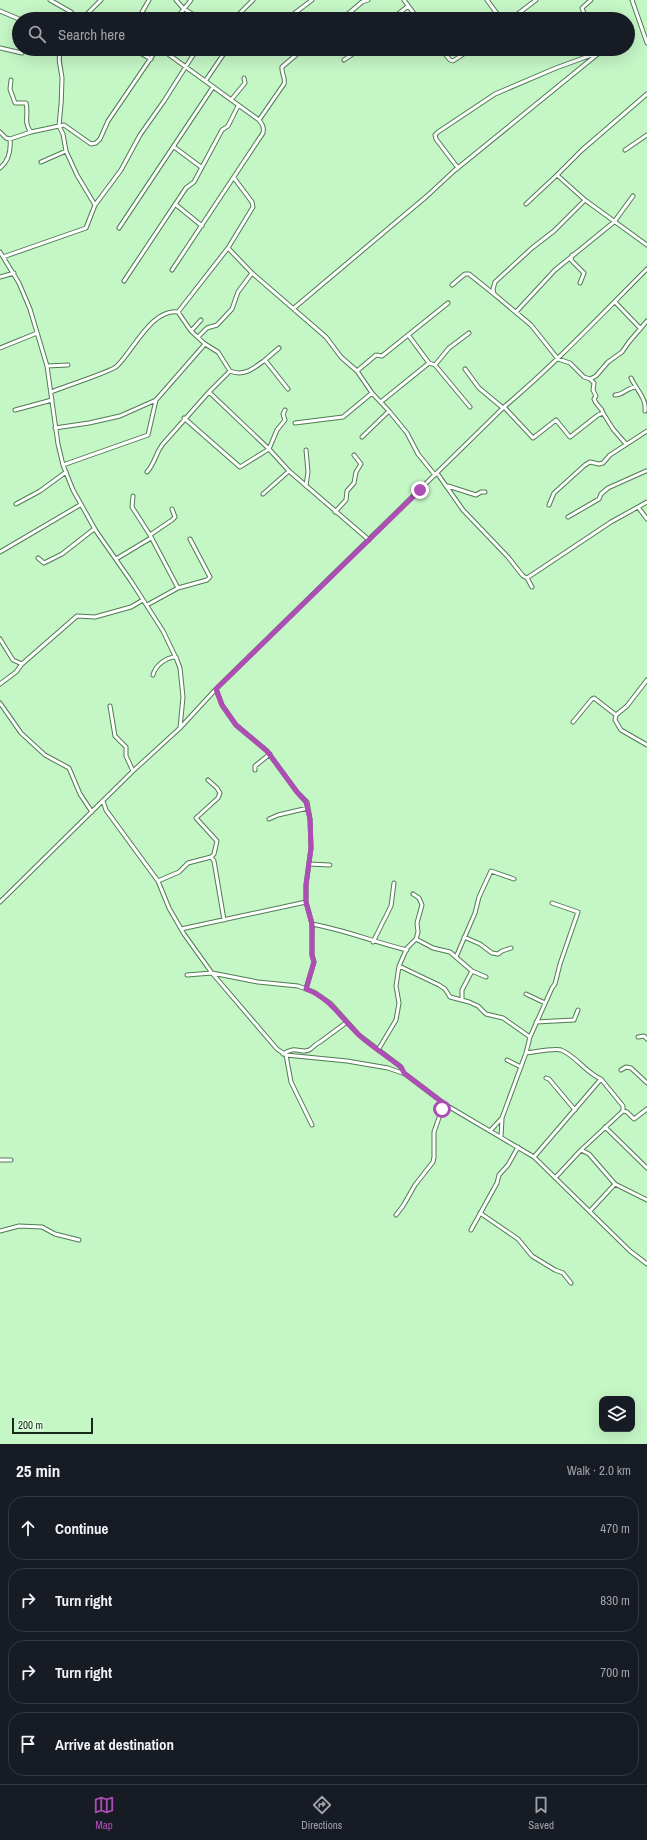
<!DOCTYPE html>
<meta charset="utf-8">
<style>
:root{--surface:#171b24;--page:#20242c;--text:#f1f3f6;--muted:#9ea1a6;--line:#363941;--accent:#ae4db4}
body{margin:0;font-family:"Archivo Narrow",sans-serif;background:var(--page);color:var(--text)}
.controls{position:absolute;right:12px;bottom:12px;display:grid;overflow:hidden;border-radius:8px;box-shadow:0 4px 16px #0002}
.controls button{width:36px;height:36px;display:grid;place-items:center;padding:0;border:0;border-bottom:1px solid var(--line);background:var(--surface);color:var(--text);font:20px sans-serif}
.scale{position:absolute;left:12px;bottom:10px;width:81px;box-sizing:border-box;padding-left:4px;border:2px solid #172a18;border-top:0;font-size:11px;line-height:14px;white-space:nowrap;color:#172a18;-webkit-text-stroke:3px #e0fee0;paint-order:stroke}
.stop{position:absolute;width:12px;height:12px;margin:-9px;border:3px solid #ae4db4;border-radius:50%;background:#fff}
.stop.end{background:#ae4db4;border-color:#fff;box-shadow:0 1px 4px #0008}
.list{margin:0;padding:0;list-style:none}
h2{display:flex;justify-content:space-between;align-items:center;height:52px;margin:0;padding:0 16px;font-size:17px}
h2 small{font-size:13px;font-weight:400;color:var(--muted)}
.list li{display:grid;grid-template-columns:26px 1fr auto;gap:12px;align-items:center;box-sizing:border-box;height:64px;margin:0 8px 8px;padding:0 8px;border:1px solid var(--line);border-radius:16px}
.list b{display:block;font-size:15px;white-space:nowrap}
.list em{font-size:13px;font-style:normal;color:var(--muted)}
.icon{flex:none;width:22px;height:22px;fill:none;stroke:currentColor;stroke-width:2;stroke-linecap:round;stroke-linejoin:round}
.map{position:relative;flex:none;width:647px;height:1444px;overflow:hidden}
.search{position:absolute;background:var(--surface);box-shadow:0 4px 16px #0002;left:12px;right:12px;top:12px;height:44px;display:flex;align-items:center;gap:10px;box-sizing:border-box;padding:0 14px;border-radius:22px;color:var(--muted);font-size:15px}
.sheet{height:340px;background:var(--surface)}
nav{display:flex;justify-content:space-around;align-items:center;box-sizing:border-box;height:56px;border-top:1px solid var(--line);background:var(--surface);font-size:11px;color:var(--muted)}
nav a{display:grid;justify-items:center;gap:2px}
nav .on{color:var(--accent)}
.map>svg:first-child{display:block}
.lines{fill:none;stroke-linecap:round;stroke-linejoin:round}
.street-casing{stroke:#4f7c51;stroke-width:5}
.street{stroke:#fff;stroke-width:3}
.route{stroke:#ae4db4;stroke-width:5}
</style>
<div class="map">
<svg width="647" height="1444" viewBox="0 0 647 1444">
<rect width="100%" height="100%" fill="#c5f6c6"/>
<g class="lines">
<g class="street-casing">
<path id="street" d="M50,0L71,12L77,19
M176,0L183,8L200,19
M404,0L418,19
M487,0L501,19
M632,0L647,43
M0,11L19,19
M82,19L101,0
M138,19L149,0
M176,19L191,0
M234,19L253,0
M287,19L312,0
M342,19L362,2L368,0
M392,19L408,6
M511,19L536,0
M586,19L582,8L591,0
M0,48L22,53
M61,49C57,59 61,68 62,78C62,94 61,110 59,126L64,125L91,144L96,143L100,139L108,121L157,49
M133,49L151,59
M165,49L168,54L259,120C263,125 264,127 263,133L172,270
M441,49L450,60L453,61L471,49
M344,60L360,49
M11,80L10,89L15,103H26C29,113 23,123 31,132
M206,80L227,49
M231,100L245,83L244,78
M259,120L284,84C286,78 281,73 282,67L303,49
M0,132L6,138L10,139L31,132L59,126L63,134L66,151L77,175L95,205
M174,147L201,167
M625,150L647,135
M41,162L66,151
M0,168C9,161 11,150 10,139
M458,168L436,139L435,135L438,132L495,94L556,68L608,49
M557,175L582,150L647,94
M175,204L202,226
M526,204L557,175L585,200
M119,228L213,87
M647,245L585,200L554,231L532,248L495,282L493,289L494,294L531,325L558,359L570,363L584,377L590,379L596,376L608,362L622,352L629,342L647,321
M228,248L252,273L326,337L341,357L357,371L372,393L389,411L407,433L418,454L435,475
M0,252L19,283L30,309L47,366L58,444L63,465L73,490L96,531L131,581L163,631L177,660L180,668L183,697L180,728
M572,255L571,260L584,273L580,283
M3,257L86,228L95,205L121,170L140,135L164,101L197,49
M0,277L14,273
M124,281L186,188L194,182L222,130L228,126L238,106
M452,285L465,274H469L494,294
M615,302L640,328
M294,308L427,196L454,171L599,53L598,49
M178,312L228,248L253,207L252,202L234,178
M516,312L555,270L614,222L633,196
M201,320L191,331L205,344
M409,336L429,363L435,365L449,348L469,333
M198,337L207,328L217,325L232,309L238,292L252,273
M0,348L37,333
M265,360L279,348
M435,365L470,407
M47,366L68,365
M465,369L479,388L503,408
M230,371C244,377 254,368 265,360L288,389
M357,371L376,355L382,356L448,303
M631,378C636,389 647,399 645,411
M590,379L594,383L593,390L596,396L594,399C596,406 602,407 603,413
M51,392C62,387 111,372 117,366C133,351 152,308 178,312L191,331
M615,395C623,395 627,388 635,387
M382,401L429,363
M504,407L533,438L556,420L570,437L598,415L603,413L613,429L626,444
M15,410L52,400
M184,418L240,467L269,449L277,430L285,420L283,414L285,410
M295,423L343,417L372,393
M55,428L89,423L120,416L156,400L205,344L218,352L230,371L209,392L269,449L289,471L369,540
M362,437L389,411
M63,465L148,435L156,400
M147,472C155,463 155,455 162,445L209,392
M437,473L463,510L508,557L523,576L527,578
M306,486L308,472L306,450
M448,486L476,495L481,492H485
M263,494L289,471
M133,496L132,507L150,535
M16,504L40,491L66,472
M549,505L554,493L585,465L590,462L599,464L603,463L610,455L647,431
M638,507L647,519
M172,509L175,517L172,520L150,535L178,588
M335,512L346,500L347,491L354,483L356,472L361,464L354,455
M568,517L599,499L601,494L608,488L646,471
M0,552L80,505
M38,558L44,563L62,554L94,529
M116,559L151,538
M532,587L527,578L611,522L647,502
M147,605L178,588L207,580L210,577L190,539
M0,639L13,660L22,664
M153,675C155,666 166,657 176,657
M647,680L627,706L616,715L615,720L621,730L647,745
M0,684L16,672L22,664L77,616L95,617L131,607L143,600
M216,689L222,705L236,725L267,751L297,792L307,802L310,819L311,848L306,885V902L312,924V955L314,962L306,989
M0,703L21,733L45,755L69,768L80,794L92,812
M110,706L115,736L126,747V756L133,771
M573,722L592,699L594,698L616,715
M255,770V766L270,754
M208,780L217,788L220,793L218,798L196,818L217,841L214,854L211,857L214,861L224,920
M103,801L106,810L158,881L169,908L184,934L212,973L277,1049L286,1055L347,1061L388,1068L405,1074L446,1105L534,1157L630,1251L647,1264
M269,819L278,815L308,808
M309,864L330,865
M158,881L179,872L188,863L211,857
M0,902L133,771L180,728L216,689L504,407C555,364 600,316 647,269
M312,924C345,930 374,942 407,950
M181,929L306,902
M464,937L480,944L492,953L498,954L502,951L511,948
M416,939L433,948L450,952L472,971L486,977
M373,942L391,906L394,883
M456,957L475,913L479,897L491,871L514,879
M399,966L439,985L445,989L450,997L469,1002L478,1006L486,1014L503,1018L530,1037
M187,975L212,973L258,982L298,986L314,992L330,1003L359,1035L401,1067L404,1073
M526,994L545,1003
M462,1000V990L472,971
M536,1022L574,1020L578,1010
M638,1037L644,1036L647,1039
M378,1050L396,1020L399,1003L396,986L399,966L407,948L416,939L418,932L417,923L422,905L419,898L413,894
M526,1053C535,1052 554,1048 561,1050C575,1055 586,1073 601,1079
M283,1054C295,1045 301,1054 309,1050C313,1048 315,1044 320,1042L347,1022
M286,1055L291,1082L312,1125
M507,1060L521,1067
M621,1070L626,1067L631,1068L647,1083
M546,1078L549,1079L575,1110
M605,1127L647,1168
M490,1131L502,1118L526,1053L530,1037L552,988L555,984L560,964L578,912L552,903
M501,1137L502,1119
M581,1150L589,1154L615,1184L647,1200
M534,1157L601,1079L623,1106V1111
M0,1160H11
M555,1178L581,1150L623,1111L627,1112L634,1119L647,1109
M590,1211L615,1184
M480,1213L518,1239L532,1256L555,1270L563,1273L571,1283
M396,1215L403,1206L415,1185L433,1162L434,1157V1132L442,1109L446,1105
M471,1230L497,1183L499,1175L508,1165L518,1147
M0,1231L19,1226L42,1227L55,1234L79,1240"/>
</g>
<use href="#street" class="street"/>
</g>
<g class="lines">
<path class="route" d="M420,490L216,689L222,705L236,725L267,751L297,792L306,802L310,819L311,848L306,885V902L312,924V955L314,962L306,989C330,998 341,1018 359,1035C372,1047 387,1056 401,1067L404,1073L446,1105L442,1109"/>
</g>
</svg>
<div class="controls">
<button><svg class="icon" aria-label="layers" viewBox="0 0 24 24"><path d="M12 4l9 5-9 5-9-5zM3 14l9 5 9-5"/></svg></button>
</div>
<div class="scale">200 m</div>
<div class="stop" style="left:442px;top:1109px"></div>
<div class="stop end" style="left:420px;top:490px"></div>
<div class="search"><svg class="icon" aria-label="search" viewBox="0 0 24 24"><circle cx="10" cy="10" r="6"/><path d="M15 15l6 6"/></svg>Search here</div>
</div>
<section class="sheet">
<h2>25 min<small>Walk · 2.0 km</small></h2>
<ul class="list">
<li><svg class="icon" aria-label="ahead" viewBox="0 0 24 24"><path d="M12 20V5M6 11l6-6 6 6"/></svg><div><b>Continue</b></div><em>470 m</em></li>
<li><svg class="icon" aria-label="right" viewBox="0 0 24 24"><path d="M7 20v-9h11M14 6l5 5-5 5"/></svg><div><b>Turn right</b></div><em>830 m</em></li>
<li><svg class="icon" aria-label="right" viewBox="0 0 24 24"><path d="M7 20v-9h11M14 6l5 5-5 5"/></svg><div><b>Turn right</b></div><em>700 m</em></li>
<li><svg class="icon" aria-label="arrive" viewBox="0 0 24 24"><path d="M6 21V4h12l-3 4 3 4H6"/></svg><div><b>Arrive at destination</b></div></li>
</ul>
</section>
<nav>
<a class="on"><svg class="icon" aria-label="map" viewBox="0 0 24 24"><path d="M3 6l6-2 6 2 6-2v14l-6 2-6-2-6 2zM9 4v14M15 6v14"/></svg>Map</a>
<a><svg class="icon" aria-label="directions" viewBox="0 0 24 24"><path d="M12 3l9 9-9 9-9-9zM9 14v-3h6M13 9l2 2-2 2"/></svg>Directions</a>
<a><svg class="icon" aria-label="saved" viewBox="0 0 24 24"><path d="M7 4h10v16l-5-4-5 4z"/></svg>Saved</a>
</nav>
